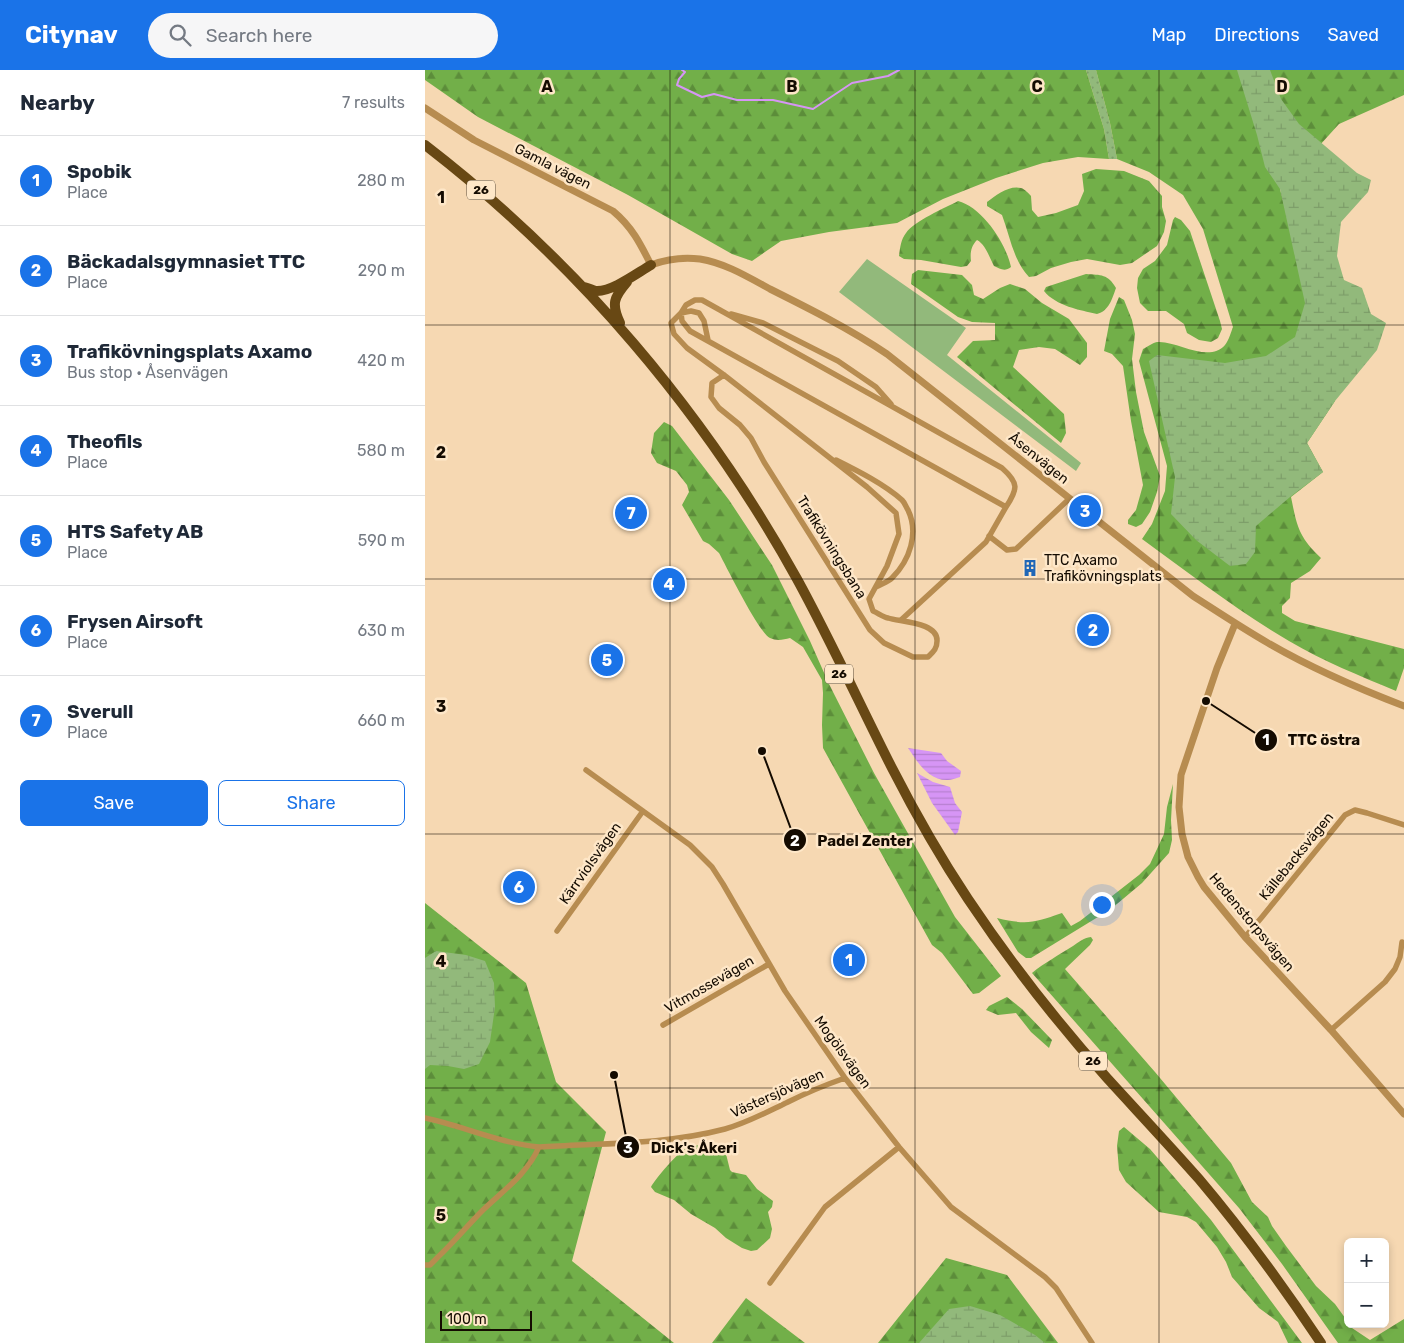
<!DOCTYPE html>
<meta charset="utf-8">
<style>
:root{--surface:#fff;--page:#f6f6f7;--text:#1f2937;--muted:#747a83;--line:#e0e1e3;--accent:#1a73e8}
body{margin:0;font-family:Rubik,sans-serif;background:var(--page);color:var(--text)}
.controls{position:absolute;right:15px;bottom:15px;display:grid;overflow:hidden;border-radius:8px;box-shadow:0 2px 8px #0003}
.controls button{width:45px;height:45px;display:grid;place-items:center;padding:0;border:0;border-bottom:1px solid var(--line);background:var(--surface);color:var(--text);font:25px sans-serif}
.scale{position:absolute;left:15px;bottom:12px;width:92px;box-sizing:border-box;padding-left:5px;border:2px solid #140b01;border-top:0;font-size:14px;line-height:18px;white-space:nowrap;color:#140b01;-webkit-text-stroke:4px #fee7c8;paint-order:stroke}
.you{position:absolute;left:676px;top:834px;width:18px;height:18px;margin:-12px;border:4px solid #fff;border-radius:50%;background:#1a73e8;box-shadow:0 0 0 8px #1a73e833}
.badge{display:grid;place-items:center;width:32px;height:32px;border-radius:50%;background:var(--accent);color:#fff;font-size:16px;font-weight:700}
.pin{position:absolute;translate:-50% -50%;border:2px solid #fff;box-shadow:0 1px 5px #0006}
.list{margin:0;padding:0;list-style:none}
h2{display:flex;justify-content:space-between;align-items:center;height:65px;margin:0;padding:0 20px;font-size:21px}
h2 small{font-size:16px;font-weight:400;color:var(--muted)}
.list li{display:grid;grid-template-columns:32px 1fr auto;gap:15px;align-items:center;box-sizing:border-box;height:90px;padding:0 20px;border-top:1px solid var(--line)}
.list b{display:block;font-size:19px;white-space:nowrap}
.list p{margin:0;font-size:16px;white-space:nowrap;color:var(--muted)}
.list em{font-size:16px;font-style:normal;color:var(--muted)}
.actions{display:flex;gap:10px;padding:15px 20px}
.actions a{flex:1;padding:11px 0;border:1px solid var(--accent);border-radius:8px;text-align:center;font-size:18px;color:var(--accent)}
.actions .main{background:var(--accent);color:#fff}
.icon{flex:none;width:28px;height:28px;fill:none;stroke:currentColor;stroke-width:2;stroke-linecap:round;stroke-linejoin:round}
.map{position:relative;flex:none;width:979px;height:1273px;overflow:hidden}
header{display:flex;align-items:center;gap:30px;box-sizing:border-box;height:70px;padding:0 25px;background:var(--accent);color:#fff}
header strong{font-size:24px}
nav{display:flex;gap:28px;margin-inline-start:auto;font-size:18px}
.search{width:350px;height:45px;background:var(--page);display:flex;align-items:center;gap:12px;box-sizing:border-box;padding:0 18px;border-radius:28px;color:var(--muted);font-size:19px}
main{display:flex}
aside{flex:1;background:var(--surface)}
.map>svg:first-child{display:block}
.grass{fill:url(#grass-dots)}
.forest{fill:url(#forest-firs)}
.wetland{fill:url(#wetland-marsh)}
.pitch{fill:#92b97b}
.water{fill:url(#water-rules)}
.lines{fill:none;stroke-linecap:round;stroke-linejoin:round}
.stream{stroke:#d695f5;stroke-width:2}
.minor{stroke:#b78c50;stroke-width:5.5}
.tertiary{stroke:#b78c50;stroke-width:7}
.trunk{stroke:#684814;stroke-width:10}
.grid{fill:none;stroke:#140b01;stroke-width:1;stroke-opacity:0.55}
.labels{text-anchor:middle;stroke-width:5;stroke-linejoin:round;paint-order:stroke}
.shield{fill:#fee7c8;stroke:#5a4d3d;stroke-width:1}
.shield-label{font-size:12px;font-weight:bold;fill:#140b01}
.street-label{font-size:14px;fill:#140b01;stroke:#fee7c8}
.poi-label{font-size:14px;fill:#140b01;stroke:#fee7c8;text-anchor:start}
.grid-label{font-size:16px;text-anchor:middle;font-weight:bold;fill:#140b01;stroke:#fee7c8;stroke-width:5;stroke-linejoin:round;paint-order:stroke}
.leader{fill:none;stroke:#140b01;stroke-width:2}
.callout-dot{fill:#140b01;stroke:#fee7c8;stroke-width:2}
.mark-label{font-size:15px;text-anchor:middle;font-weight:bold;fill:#fff}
.callout-label{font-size:15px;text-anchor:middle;font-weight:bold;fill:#140b01;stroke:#fee7c8;stroke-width:5;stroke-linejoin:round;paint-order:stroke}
</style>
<header>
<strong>Citynav</strong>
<div class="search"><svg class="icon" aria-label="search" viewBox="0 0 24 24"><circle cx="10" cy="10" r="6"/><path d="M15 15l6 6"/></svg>Search here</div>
<nav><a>Map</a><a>Directions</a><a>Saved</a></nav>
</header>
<main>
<aside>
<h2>Nearby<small>7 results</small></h2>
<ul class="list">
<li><span class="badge">1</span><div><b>Spobik</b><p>Place</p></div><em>280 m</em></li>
<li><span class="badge">2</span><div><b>Bäckadalsgymnasiet TTC</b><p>Place</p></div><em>290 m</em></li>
<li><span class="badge">3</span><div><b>Trafikövningsplats Axamo</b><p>Bus stop · Åsenvägen</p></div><em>420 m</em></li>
<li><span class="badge">4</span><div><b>Theofils</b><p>Place</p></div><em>580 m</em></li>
<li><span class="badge">5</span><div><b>HTS Safety AB</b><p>Place</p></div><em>590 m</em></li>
<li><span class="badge">6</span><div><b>Frysen Airsoft</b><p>Place</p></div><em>630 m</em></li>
<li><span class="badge">7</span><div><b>Sverull</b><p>Place</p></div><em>660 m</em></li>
</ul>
<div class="actions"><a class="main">Save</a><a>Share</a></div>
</aside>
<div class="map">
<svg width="979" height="1273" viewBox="0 0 979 1273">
<defs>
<pattern id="grass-dots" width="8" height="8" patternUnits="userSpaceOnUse" patternTransform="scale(1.25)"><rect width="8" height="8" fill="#92b97b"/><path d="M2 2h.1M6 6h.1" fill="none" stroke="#7d9e69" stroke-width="1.8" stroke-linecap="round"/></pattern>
<pattern id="forest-firs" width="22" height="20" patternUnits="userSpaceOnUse" patternTransform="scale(1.25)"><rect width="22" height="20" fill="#72af49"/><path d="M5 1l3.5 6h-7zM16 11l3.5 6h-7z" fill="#5c8d3a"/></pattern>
<pattern id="wetland-marsh" width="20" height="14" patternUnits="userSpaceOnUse" patternTransform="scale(1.25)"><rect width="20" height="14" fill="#92b97b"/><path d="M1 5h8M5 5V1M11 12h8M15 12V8" fill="none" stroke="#7d9e69"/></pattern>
<pattern id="water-rules" width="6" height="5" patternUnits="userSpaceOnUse" patternTransform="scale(1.25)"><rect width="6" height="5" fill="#d695f5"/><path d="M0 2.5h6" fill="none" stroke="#b77fd0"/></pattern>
</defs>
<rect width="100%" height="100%" fill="#f6d8b2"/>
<path class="grass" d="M661,0H671L685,53L692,89H684L679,59Z"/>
<path class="forest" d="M0,0H661L679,59L684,89L653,87L618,93L571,108L518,129L472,153L404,162L356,171L327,191L307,184L203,125L53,47L0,10Z
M671,0H979V25L914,54L855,119L910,331L882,373L898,402L866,427C872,456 873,466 896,488L885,501L866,513L865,528L857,536V543L870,551L979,579V598L971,621C935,606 898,591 864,571C813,541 765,504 717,469L727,454L740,421L742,396L714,291L718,279C722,277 727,273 732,272C752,270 783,294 800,275C804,270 806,262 808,257L778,159L758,125L724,102L692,89L685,53Z
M671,99L699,101L724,111L737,126V137L741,151L739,162L732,176L707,193L695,195L662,189L646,192L626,198L611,206L604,207C588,190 585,166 577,145L562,136V132C571,125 584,115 596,118C600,119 604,124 606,126L607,140L613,147L631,143L653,135L659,121L657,104Z
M533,131C557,137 581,173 586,197C580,202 575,199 569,196C564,187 561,175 552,170C546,176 545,183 546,191L542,196L536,197L496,190L479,189L474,186C475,178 476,169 481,163C489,151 520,138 533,131Z
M750,147L756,150L765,161L795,251L797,259L793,268L786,272L774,270L762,263L759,254L741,241H723L715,233L712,218L713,208L718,199L730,191L742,175L748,150Z
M493,200L537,205L547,215L549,225L558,229L575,218L585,214L600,219L617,233L644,249L662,273V287L655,295L630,279L614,277L594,280L588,297L639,344L641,363L636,373L532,287L548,271L570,270V253L547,252L533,247L486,214L487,204Z
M661,204C676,205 683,204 691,218C687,229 684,241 672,244C655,240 631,236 619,221L621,217Z
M694,227L699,230L707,250L710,264L707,289L711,322L719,362L735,406L732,422L725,442L717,454L711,457L703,454V450L711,440L718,415L706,351L698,296L687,284L679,281L685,249Z
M239,352L247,356L304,430L347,495L385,571L404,614L449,703L530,847L576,906L554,923L548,924L517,883L507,875L398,678L397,655L398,623L397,610L378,577L365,568C358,570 351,571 345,568C334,563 302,498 294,483L284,474L278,471L257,435L264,422L262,415L251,401L232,393L226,383L229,363Z
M748,714L746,750L747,770L744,783L717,813L686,839L606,888H601L593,882L572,848C601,855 609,853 637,843L646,856L655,851L714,805L725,794L739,764L742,737Z
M0,833L101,913L131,1012L181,1062L147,1191L249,1273H0Z
M666,867L668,870L665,875L640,899L730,1002L806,1093L827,1132L843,1147L847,1156L861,1176L891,1216L910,1234L923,1252V1254H925L927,1258L945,1270L979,1249V1273H913L857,1194L814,1138L607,903C619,893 634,885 648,876C654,872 658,868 666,867Z
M582,927L597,939L627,970L624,978L606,962L591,943L573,945L561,940L564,936Z
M699,1057L725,1079L786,1150L877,1273H863L853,1252L834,1238L807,1207L801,1192L792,1177L771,1152L762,1147L734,1142L701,1112L694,1100L692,1076L694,1061Z
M286,1073L297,1075L300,1080L305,1100L307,1102L321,1105L332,1119L348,1131L347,1137L343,1142L347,1159L345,1168L332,1180L326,1181L317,1178L301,1168L290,1158L266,1144L249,1130L230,1122L226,1117C230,1109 254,1081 262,1078C268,1075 278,1075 286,1073Z
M521,1188L582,1205L633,1273H453Z
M321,1228L380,1273H287Z"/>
<path class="wetland" d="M812,0H845L856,29L874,54L932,103L946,110L943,122L916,152L912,186L919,210L937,218L946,244L961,253L952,280L910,331L882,373L898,402L865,427L831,456L830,482L821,494L805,496L771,470L746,444L750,407L724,291L732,285L800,293L841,286L870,267L880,233L855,119L840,97L832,65Z
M11,881L41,885L60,891L69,913L70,937L65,972L54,994L39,999L23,996L5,995L0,999V888Z
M545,1236L575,1245L610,1265L620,1273H494L524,1239Z"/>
<path class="pitch" d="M442,189L541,258L522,285L656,393L651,401L414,222Z"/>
<path class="water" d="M483,678L516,683L522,691L536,701L535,707C531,708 526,710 523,710C503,711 492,691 483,678Z
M492,703L508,712L525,717L530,733L537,742L533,762L530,765L507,733Z"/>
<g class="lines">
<path class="stream" d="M257,0L260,2L254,9L252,15L277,27L289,24L312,30H348L388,39L427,13L463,6L474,0"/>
<path class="minor" d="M270,230H277L577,398C594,413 593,419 581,437L265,261L257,251L256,243L261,235Z
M306,244L338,253L413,291L451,317L466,334
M283,270L279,251L274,243L266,241L256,243L246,253L249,264L262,278L299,305L442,417L471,443L474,464L462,496L444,529L448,541C453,543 458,547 463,548C475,552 513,552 512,571C512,579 508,582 503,587H488L459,573L445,560L339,392L326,368L315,355L294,338L286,327L287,313L299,305
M411,390C433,401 459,414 477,430C480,433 481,437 483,440C494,463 485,490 467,508C463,512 456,514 451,517
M564,466L582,480L591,479L644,429
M476,550L561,472L581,437
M161,700L265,775L287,797L298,814L360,921L420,1008L474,1077L526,1137L620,1207L631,1218L667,1273
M132,861L218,741
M820,867L837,847L920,745L930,740L942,743L979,755
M238,955L344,894
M906,960L960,912L970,899L975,887L977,872
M0,1048C38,1056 74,1073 114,1077C176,1073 239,1075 300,1059C322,1053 342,1042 363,1032C381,1023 400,1015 420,1008
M0,1195H5L13,1187C29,1172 43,1155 58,1140C79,1120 102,1104 114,1077
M345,1213L400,1137L474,1077"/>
<path class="tertiary" d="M0,38L49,70L188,141C207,157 215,173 226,195C242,189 258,187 275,189C300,193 323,207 345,219C385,239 425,259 462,284L768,526C793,542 817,558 843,573C886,598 932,618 979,636
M810,554L792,598L756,705L754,737L757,764L763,787L773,807L779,817L820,867L906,960L979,1044"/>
<path class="trunk" d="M0,75C152,192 279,341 372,509C406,571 435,635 467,698C490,743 515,787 543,829C585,892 632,952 682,1008C713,1042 744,1075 774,1109C818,1161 858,1216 896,1273
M159,217C163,218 167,220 171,221C187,222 212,203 226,195
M195,253C186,234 189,227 202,212"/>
</g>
<path class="grid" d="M245,0V1273M490,0V1273M734,0V1273M0,255H979M0,509H979M0,764H979M0,1018H979"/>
<defs>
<g id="building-bare" transform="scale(1.35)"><path d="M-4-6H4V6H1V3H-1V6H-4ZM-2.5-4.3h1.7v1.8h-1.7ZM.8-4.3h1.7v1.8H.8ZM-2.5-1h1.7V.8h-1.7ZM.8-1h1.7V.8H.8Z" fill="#1f67b7" stroke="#fee7c8" stroke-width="2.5" paint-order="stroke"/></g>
</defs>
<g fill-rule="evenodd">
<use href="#building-bare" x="605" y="498"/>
</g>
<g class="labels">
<g class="shield">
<rect x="42" y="110.5" width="28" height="19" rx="4"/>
<rect x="400" y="594.5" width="28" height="19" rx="4"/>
<rect x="654" y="981.5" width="28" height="19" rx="4"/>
</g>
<g class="shield-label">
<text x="56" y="124">26</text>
<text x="414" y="608">26</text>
<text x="668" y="995">26</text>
</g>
<g class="street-label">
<text transform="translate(128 96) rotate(27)" y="5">Gamla vägen</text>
<text transform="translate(614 388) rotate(39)" y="5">Åsenvägen</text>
<text transform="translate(407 477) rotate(58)" y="5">Trafikövningsbana</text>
<text transform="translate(871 786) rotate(-51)" y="5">Källebacksvägen</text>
<text transform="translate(165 793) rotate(-55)" y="5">Kärrviolsvägen</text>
<text transform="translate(827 852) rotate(50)" y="5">Hedenstorpsvägen</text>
<text transform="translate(284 914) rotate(-30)" y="5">Vitmossevägen</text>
<text transform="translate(418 982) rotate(54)" y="5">Mogölsvägen</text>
<text transform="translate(352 1023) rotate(-24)" y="5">Västersjövägen</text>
</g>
<g class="poi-label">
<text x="619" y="495">TTC Axamo<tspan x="619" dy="16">Trafikövningsplats</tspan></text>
</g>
</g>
<g class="grid-label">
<text x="122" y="22">A</text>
<text x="367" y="22">B</text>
<text x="612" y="22">C</text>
<text x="857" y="22">D</text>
<text x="16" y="133">1</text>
<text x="16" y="388">2</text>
<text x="16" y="642">3</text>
<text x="16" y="897">4</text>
<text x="16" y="1151">5</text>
</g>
<path class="leader" d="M781 631L841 670M337 681L370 770M189 1005L203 1077"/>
<g class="callout-dot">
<circle cx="781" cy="631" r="5"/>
<circle cx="337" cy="681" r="5"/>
<circle cx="189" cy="1005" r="5"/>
<circle cx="841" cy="670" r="12"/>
<circle cx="370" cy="770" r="12"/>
<circle cx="203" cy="1077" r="12"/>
</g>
<g class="mark-label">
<text x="841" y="675">1</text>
<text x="370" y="776">2</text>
<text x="203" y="1083">3</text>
</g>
<g class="callout-label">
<text x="899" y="675">TTC östra</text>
<text x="440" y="776">Padel Zenter</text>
<text x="269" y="1083">Dick's Åkeri</text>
</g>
</svg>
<div class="controls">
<button>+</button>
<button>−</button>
</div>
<div class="scale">100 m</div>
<div class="you"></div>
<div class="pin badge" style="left:424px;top:890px">1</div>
<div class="pin badge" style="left:668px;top:560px">2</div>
<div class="pin badge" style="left:660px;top:441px">3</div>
<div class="pin badge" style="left:244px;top:514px">4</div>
<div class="pin badge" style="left:182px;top:590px">5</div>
<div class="pin badge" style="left:94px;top:817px">6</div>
<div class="pin badge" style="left:206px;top:443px">7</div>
</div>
</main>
